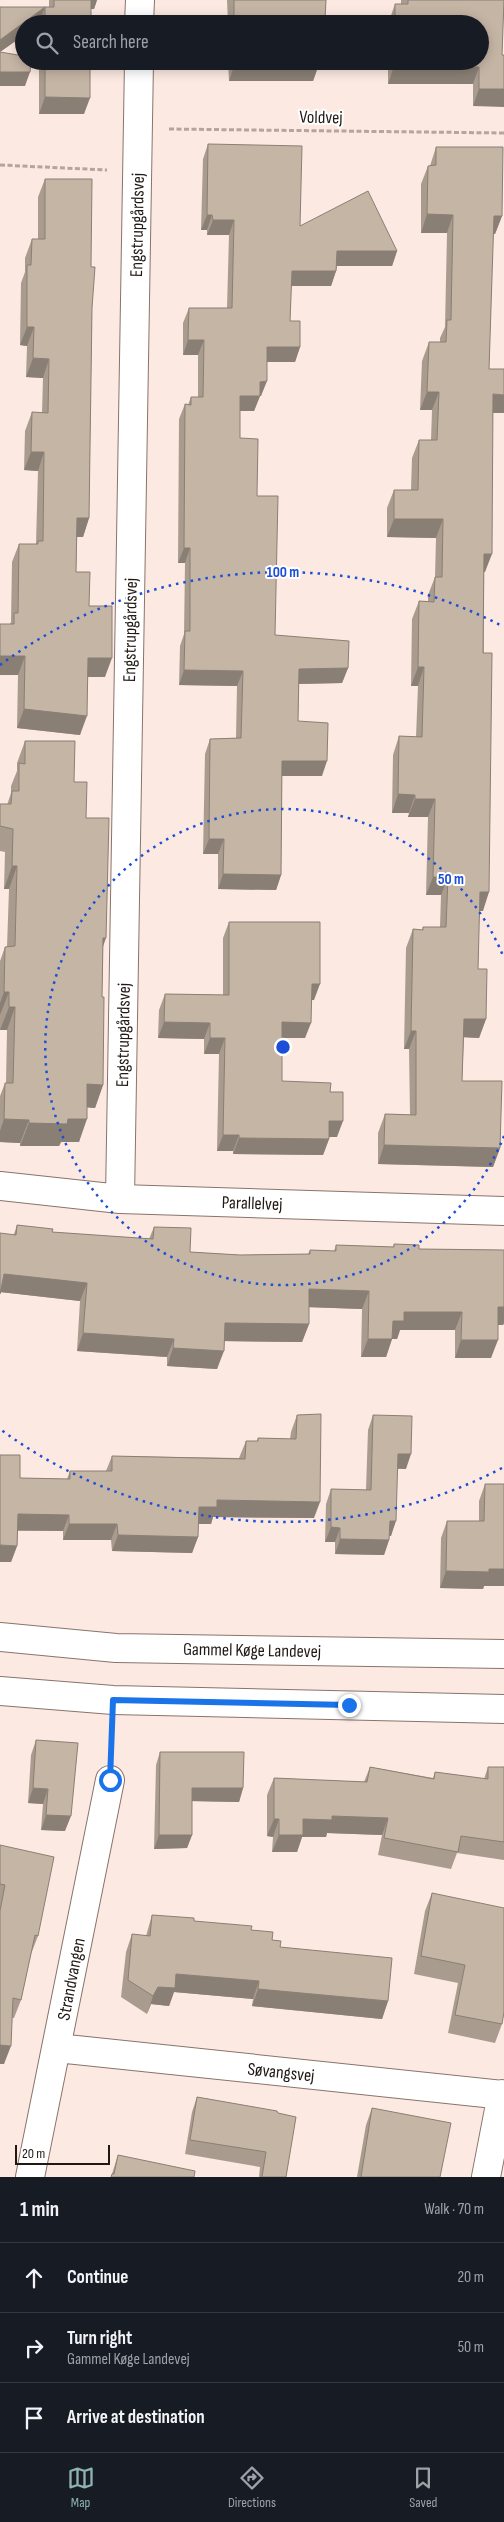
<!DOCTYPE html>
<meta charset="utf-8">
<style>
:root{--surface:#171b24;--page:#20242c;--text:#f1f3f6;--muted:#9ea1a6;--line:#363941;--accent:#8eb3b4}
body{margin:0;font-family:"Sofia Sans Condensed",sans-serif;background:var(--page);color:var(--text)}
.scale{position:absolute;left:15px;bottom:12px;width:95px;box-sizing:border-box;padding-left:5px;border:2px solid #201815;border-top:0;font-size:14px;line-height:18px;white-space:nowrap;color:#201815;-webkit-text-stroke:4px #fff;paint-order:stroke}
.stop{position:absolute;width:15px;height:15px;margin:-11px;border:4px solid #1a73e8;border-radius:50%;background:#fff}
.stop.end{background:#1a73e8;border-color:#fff;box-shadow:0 1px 5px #0008}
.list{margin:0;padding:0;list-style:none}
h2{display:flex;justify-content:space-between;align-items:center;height:65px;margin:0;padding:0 20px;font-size:21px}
h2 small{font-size:16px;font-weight:400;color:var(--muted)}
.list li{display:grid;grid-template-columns:32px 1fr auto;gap:15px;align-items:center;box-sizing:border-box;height:70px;padding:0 20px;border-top:1px solid var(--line)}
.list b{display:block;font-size:19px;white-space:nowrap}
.list p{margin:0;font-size:16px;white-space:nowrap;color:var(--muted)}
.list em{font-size:16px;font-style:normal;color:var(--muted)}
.icon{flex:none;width:28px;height:28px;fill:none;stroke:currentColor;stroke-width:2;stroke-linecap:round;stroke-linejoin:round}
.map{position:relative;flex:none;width:504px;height:2177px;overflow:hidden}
.search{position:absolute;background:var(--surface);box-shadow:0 2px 12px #0003;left:15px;right:15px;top:15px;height:55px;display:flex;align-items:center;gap:12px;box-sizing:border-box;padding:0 18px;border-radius:28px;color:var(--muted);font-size:19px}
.sheet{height:275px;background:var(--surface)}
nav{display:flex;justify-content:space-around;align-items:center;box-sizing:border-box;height:70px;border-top:1px solid var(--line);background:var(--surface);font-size:14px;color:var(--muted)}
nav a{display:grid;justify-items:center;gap:2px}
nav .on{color:var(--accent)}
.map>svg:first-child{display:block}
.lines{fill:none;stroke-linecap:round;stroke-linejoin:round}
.street-casing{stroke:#88746b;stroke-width:30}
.secondary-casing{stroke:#88746b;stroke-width:30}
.path{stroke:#b4a59e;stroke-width:3;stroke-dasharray:5 2.5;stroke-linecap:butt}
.street{stroke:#fff;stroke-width:28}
.secondary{stroke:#fff;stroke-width:28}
.wall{fill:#a99c8e}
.shaded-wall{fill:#8a7f74}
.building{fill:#c5b5a5;stroke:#8a7f74}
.route{stroke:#1a73e8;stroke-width:6}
.ring{fill:none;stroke:#1d4ed8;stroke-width:2.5;stroke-dasharray:2.5 5}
.labels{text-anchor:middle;stroke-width:4;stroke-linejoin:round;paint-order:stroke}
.street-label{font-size:18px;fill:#201815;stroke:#fff}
.centre{fill:#1d4ed8;stroke:#fff;stroke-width:2.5}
.ring-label{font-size:15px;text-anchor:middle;font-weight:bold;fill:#1d4ed8;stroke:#fff;stroke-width:4;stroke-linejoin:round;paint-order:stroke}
</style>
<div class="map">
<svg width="504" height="2177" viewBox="0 0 504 2177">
<rect width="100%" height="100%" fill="#fce9e1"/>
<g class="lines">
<g class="street-casing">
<path id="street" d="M139,24L140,0
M0,1186L120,1199L504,1211
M120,1199L139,61
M57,2048L504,2095
M30,2177L110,1780
M486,2177L502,2094"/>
</g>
<g class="secondary-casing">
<path id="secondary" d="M0,1637L116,1648L504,1654
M0,1691L113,1700L504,1709"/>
</g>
<path class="path" d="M169,129L504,133
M0,165L107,170
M111,1750L112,1731"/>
<use href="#street" class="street"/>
<use href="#secondary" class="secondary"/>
</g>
<path class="wall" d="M49,0H97L94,9H91V24H24V35L0,52V7H49Z
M227,0H326L324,24H228Z
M401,0H504L502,55L473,106V84H388V61H480V24H388L395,4H401Z
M39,61H90L84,114H39Z
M228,61H319V64L313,81H229Z
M208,144L300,226L397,251L392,266H337L336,271L331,286H291L290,321L300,347L295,362H267L261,396H260L254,411H240V438L257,496L275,635L348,668L342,683L299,684L298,721L322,776H282L281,875L276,890L218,889V854H203L205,754L210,739L236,738L237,686L179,685L180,646L184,634L185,563H178L179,419L185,404L188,405L191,397H198V355H183V323L189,308H227L229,235H207V230H201L203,159Z
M436,147L502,216L495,234H493L489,369L493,413L485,572H484L483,911H479L478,969L486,1019L479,1038L464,1037L462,1081L500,1148L493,1167L378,1164V1133L385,1114L410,1115L409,1049H404L406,948L413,929L422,930L423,927H440L441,895H426L428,817H408L409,813H392L393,755L399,736L416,737L418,686H411L412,619L419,601H428V595L435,577L436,538L387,537V508L394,490H411L412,458L419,440H431L432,410H420L422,361L429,342H440V338L445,327L447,233H421V184L428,166H430Z
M45,179L91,267L92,308L89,518L83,537H77L76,572L89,606L105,677H88L80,735L17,728L18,675H0V624H10L11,622L12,562L19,544H36L38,471L24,470L25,431L32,412L42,413L43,378L26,377L27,346L20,345L21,283L25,272V258L32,239H38V197Z
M25,741L74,782L86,818L103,947L102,997L103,1085L95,1108L87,1107L79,1142H61L59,1146H20V1143L0,1142V1096L5,1083H6L7,1030H0V961L5,947H7L9,889H4L5,852L0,851V826L11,793V786L17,771V763Z
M229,922L314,1000H312L305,1038H282V1081L330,1092L337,1137H329V1139L323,1155L233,1154V1151H217L219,1054H204V1039L158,1038L159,1010L165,994L223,995V938Z
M17,1225L52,1232L149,1239L154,1227L190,1252L240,1255L308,1254L310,1250L334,1251L336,1245L393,1247L394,1244L419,1249L504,1250V1323L503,1325H498L491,1358H455V1330H400L397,1339H392L386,1357H361L362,1309L309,1307V1324L302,1342L224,1341L217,1369L167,1366V1357L77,1351L80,1301L0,1292L14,1234Z
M297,1415L314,1518L213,1517L211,1524H198V1537L192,1553L112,1551L111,1540H63V1531H18L17,1546L11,1562L20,1478L67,1479L70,1471H106L112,1456L239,1458L246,1441H257L258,1438L290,1439L291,1432Z
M373,1415L406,1469H398L391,1536H389V1540L384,1555L335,1554V1542H325L326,1504L331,1489L366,1490L368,1430Z
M485,1484L484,1586L483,1589L440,1588L441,1538L447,1521H479V1501Z
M36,1740L65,1831L41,1830L43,1804L28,1803L31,1755Z
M160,1752L243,1788L239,1802L192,1801V1835L187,1848L154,1849L156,1765Z
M370,1767L433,1778L435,1772L484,1779L488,1767H504V1860L457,1853L451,1869L378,1855L382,1835L327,1833L326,1837H302L297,1852H272L273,1837L267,1836V1795L274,1778L364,1782Z
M0,1845L38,1936L31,1954L21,2000L14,2018H12L4,2064H0Z
M432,1893L502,2024L495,2043L448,2033L458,1983L414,1974L425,1911Z
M152,1915L251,1930L272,1940L280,1947L388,2001L382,2019L252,2006L253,1999L174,1992L169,2006L151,2004L147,2014L121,1997L126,1952L132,1934L146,1936Z
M197,2097L278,2113L286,2177H259L260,2167L185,2154L192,2112Z
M372,2108L440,2177H357L366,2125Z
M118,2155L194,2177H111Z"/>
<path class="shaded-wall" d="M89,0H97L94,9H85Z
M45,7L39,23L24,24V35L0,52V40Z
M320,19H325L324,24H318Z
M235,63L319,64L313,81H229Z
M394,66L479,67L473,84H388Z
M0,72H30L25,86H0Z
M479,89H504V107L473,106Z
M45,97L90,98L84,114H39Z
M427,214L453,215L447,233H421Z
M207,215H212L207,230H201Z
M494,216H502L495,234H487Z
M213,220H234L229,235H207Z
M337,251H397L392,266H332Z
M292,271H336L331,286H286Z
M27,327H34L27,346L20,345Z
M188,340H204L198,355H183Z
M267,347H300L295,362H262Z
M33,358L49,359L43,378L26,377Z
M267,381L261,396H260L254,411H235L240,396L260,382Z
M427,392H439L432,410H420Z
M493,394L504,395V413H487Z
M31,452H44L38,471L24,470Z
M77,518H89L83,537H70Z
M394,519H443L436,538L387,537Z
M184,548H190L185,563H178Z
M484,554H492L485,572H477Z
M0,656H25L18,675H0Z
M88,658H112L105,677H81Z
M418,667H424L418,686H411Z
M348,668L342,683L294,684L299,669Z
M184,670L243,671L237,686L179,685Z
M24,709L87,716L80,735L17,728Z
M282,761H327L322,776H277Z
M398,794L415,795L409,813H392Z
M415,799H435L428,817H408Z
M209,839H224L218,854H203Z
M12,866H17L9,889H4Z
M223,874L281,875L276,890L218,889Z
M433,877H448L441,895H426Z
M480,892H489L483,911H473Z
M103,938H106L98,961Z
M312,984H320L314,1000H306Z
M4,992H9L0,1015V1003Z
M9,1007H15L7,1030H0Z
M464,1019H486L479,1038L458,1037Z
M164,1022L210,1023L204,1039L158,1038Z
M282,1022L311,1023L305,1038H277Z
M411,1031H416L409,1049H404Z
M210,1038H225L219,1054H204Z
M87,1084L103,1085L95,1108L79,1107Z
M4,1119L29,1120L20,1143L0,1142V1131Z
M68,1119H87L79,1142H61L59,1146H20L29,1123Z
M329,1121H343L337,1137H324Z
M223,1135H239L233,1151H217Z
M239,1138L329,1139L323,1155L233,1154Z
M384,1145L500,1148L493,1167L378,1164Z
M4,1274L87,1283L80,1301L0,1292Z
M309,1289L369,1291L362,1309L303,1307Z
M498,1307H504V1323L503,1325H491Z
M404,1312H462L455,1330H400L397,1339H386L393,1321Z
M225,1323L309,1324L302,1342L218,1341Z
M83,1333L174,1339L167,1357L77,1351Z
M368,1339H392L386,1357H361Z
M461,1340H498L491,1358H455Z
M173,1348L224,1351L217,1369L167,1366Z
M398,1454H411L406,1469L393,1468Z
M217,1500L320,1502L314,1518L213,1517L211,1524H193L199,1507Z
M18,1514L69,1515L63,1531L12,1530Z
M390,1521H396L391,1536L384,1535Z
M69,1524H117L111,1540H63Z
M331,1527L340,1528L335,1542H325Z
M118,1535L198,1537L192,1553L112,1551Z
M340,1539L389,1540L384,1555L335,1554Z
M0,1545L17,1546L11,1562H0Z
M489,1569H504V1586H484L483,1589L440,1588L446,1571Z
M33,1788L48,1789L43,1804L28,1803Z
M192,1788H243L239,1802L187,1801Z
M46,1815L71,1816L65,1831L41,1830Z
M332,1816L388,1818L382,1835L327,1833L326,1837H302L297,1852H272L279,1835L303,1819Z
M274,1819H279L273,1837L267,1836Z
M159,1835H192L187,1848L154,1849Z
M176,1974L259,1981L253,1999L174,1992L169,2006L151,2004L147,2014L153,1996L158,1987Z
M258,1989L388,2001L382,2019L252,2006Z
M0,2045L11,2046L4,2064H0Z"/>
<path class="building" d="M54,0H91V24H45V7L0,40V7H54Z
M234,0H326L325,19H320V24H234Z
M408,0H504L502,55H504V89H479V67L394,66V61H480V24H395V4H408Z
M0,52L24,56V61H31L30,72H0Z
M45,61H90V98L45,97Z
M235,61H319V64L235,63Z
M208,144L302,146L300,226L368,191L397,251H337L336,271H292L290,321H300V347H267V381L260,382V396H240V438L258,439L257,496H278L275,635L349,641L348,668L299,669L298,721L328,723L327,761H282L281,875L223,874L224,839H209L210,739L241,738L243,671L184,670L185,631H190V548H184L185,404L191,405V397H203L204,340H188L189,308H232L234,220H213L212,215H207Z
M436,147H503L502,216H494L489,369H504V395L493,394L492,554H484L483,653H492L489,892H480L478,969H487L486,1019H464L462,1081H502L500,1148L384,1145L385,1114L416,1115V1031H411L413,929L423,930V927H446L448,877H433L435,799H415V795L398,794L399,736L422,737L424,667H418L419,601L434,602L435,577H442L443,519H394V490H418L419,440H437L439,392H427L429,342H446L447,320H451L453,215L427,214L428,166L436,165Z
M45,179H92L91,267H95L92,308L89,518H77L76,572H90L89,606H112V658H88L87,716L24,709L25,656H0V624H14V613H18L19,544H38V541H43L44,452H31L32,412L48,413L49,359L33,358L34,327H27V265H31L32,239H45Z
M25,741H75L74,782H87L86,818H109L106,938H103L102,997H104L103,1085L87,1084V1119H68L67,1124L29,1123V1120L4,1119L5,1083H13L15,1007H9V992H4L5,947L15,946L17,866H12L13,829L0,826V804H11L12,791H19V763L25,764Z
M229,922H320V984H312L311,1023L282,1022V1081L331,1083L330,1092H343V1121H329V1139L239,1138V1135H223L225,1038H210V1023L164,1022L165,994L229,995Z
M17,1225L53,1229L52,1232L153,1239L154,1227L191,1228L190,1252L240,1255L310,1254V1250L336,1251V1245L394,1247V1244L419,1245V1249L504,1250V1307H498V1340H461L462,1312H404V1321H393L392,1339H368L369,1291L309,1289V1324L225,1323L224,1351L173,1348L174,1339L83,1333L87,1283L4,1274L0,1294V1233L16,1235Z
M321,1414L320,1502L217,1500V1507H199L198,1537L118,1535L117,1524H69V1515L18,1514L17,1546L0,1545V1455H20V1478L70,1479V1471H112V1456L245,1459L246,1441H258V1438L296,1439L297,1415Z
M373,1415L412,1416L411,1454H398L396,1521H390L389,1540L340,1539V1528L331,1527V1489L371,1490Z
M485,1484H504V1569H489V1572L446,1571L447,1521H484Z
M36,1740L78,1743L71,1816L46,1815L48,1789L33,1788Z
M160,1752H244L243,1788H192V1835H159Z
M370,1767L434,1779L435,1772L488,1779V1767H504V1842L461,1836L458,1852L384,1838L388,1818L332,1816V1820L303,1819V1835H279V1819H274V1778L367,1782Z
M0,1845L54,1857L38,1936L35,1935L21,2000L13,1998L11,2046L0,2045V2046V1911L5,1885L0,1884Z
M432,1893L504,1908V2012L502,2024L455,2015L465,1965L421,1956Z
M152,1915L194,1918V1921L252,1926L251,1930L273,1932L272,1940L281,1941L280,1947L392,1958L388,2001L258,1989L259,1981L176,1974L175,1988L158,1987L153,1996L128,1980L132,1934L150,1936Z
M197,2097L277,2111L278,2113L296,2117L286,2177H262L266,2152L190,2140Z
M372,2108L451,2123L440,2177H361Z
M118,2155L195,2171L194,2177H111L112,2174H114Z"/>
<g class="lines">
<path class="route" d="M110,1780L113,1700L349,1705"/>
</g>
<g class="ring">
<path d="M504 1136A238 238 0 1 1 504 958"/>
<path d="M502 1468A475 475 0 0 1 0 1429M0 665A475 475 0 0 1 502 626"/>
</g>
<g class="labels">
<g class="street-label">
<text transform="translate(321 117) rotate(1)" y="6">Voldvej</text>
<text transform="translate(137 225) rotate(-89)" y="6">Engstrupgårdsvej</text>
<text transform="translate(130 630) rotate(-89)" y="6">Engstrupgårdsvej</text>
<text transform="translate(123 1035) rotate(-89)" y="6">Engstrupgårdsvej</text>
<text transform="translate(252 1203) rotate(2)" y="6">Parallelvej</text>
<text transform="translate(252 1650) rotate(1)" y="6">Gammel Køge Landevej</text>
<text transform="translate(71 1979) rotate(-79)" y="6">Strandvangen</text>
<text transform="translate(281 2072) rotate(6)" y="6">Søvangsvej</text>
</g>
</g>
<circle cx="283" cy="1047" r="8" class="centre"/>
<g class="ring-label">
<text x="283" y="577">100 m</text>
<text x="451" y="884">50 m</text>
</g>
</svg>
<div class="scale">20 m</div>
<div class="stop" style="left:110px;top:1780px"></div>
<div class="stop end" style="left:349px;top:1705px"></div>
<div class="search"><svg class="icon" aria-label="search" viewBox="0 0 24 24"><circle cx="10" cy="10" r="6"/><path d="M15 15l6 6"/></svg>Search here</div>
</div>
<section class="sheet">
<h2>1 min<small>Walk · 70 m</small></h2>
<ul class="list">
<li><svg class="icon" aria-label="ahead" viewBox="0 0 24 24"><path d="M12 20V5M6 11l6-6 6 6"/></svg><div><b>Continue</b></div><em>20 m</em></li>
<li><svg class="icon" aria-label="right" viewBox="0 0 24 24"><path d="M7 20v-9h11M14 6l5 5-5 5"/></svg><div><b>Turn right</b><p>Gammel Køge Landevej</p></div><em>50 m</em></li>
<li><svg class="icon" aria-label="arrive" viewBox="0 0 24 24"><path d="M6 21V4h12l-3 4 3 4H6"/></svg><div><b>Arrive at destination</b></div></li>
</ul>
</section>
<nav>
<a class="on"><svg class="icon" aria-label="map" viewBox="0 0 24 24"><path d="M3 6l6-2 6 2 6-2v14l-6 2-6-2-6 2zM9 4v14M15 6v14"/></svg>Map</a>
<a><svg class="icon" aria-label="directions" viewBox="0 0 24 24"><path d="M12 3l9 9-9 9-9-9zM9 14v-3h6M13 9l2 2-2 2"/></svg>Directions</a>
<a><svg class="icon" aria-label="saved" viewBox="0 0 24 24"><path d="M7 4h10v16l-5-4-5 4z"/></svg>Saved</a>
</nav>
